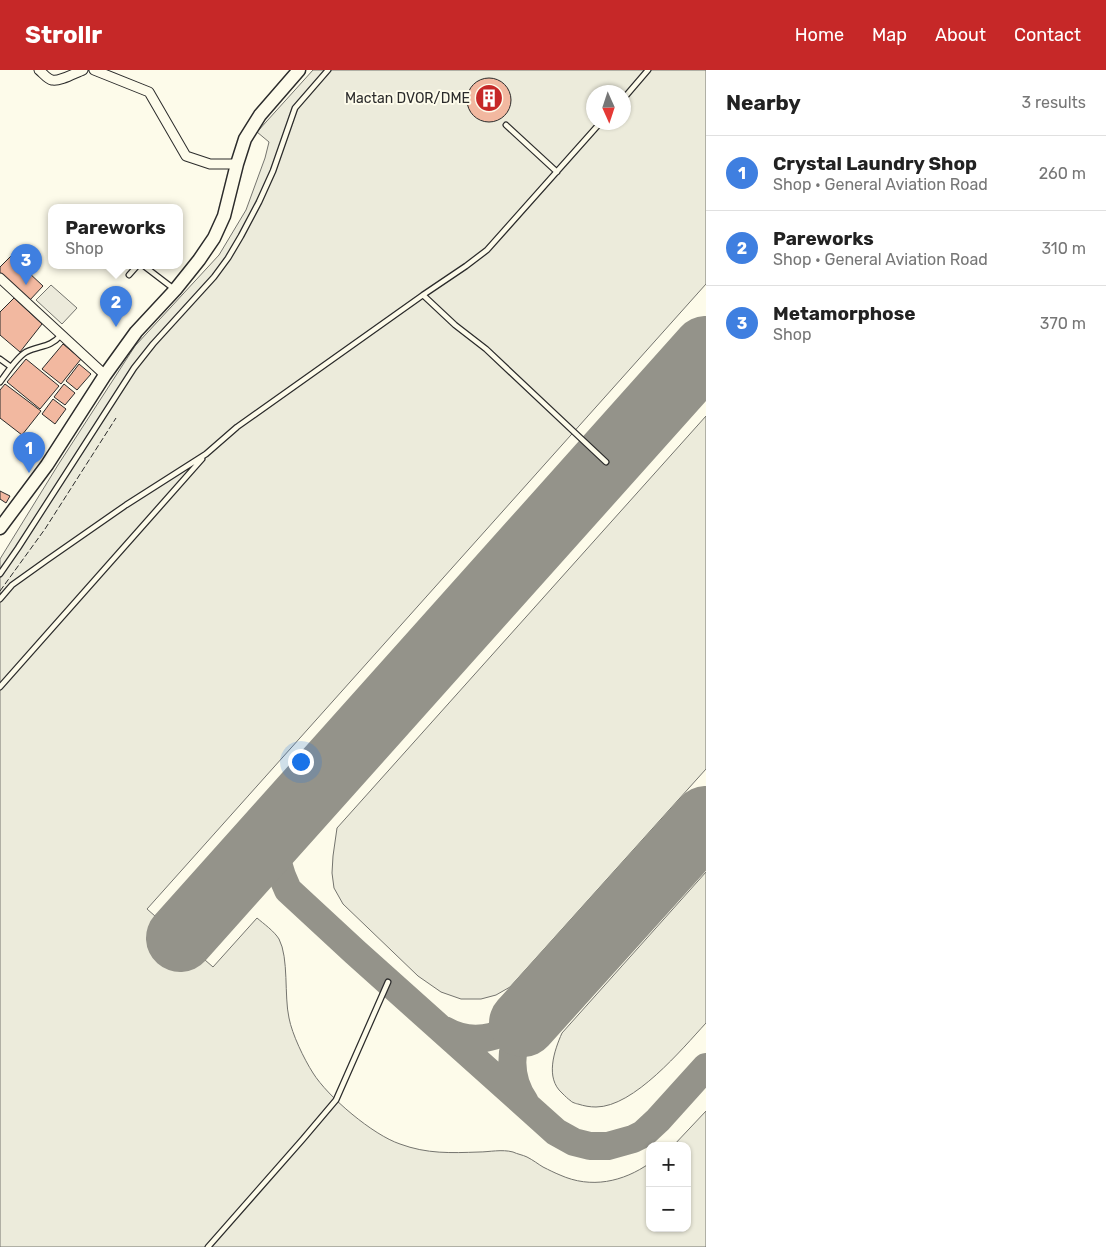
<!DOCTYPE html>
<meta charset="utf-8">
<style>
:root{--surface:#fff;--page:#f2f2f2;--text:#222;--muted:#767676;--line:#e0e0e0;--accent:#c62828}
body{margin:0;font-family:Rubik,sans-serif;background:var(--page);color:var(--text)}
.controls{position:absolute;right:15px;bottom:15px;display:grid;overflow:hidden;border-radius:10px;box-shadow:0 1px 4px #0004}
.controls button{width:45px;height:45px;display:grid;place-items:center;padding:0;border:0;border-bottom:1px solid var(--line);background:var(--surface);color:var(--text);font:25px sans-serif}
.compass{position:absolute;left:586px;top:15px;width:45px;height:45px;border-radius:50%;background:var(--surface);box-shadow:0 1px 4px #0004;rotate:177deg}
.you{position:absolute;left:300px;top:691px;width:18px;height:18px;margin:-12px;border:4px solid #fff;border-radius:50%;background:#1a73e8;box-shadow:0 0 0 8px #1a73e833}
.badge{display:grid;place-items:center;width:32px;height:32px;border-radius:50%;background:var(--accent);color:#fff;font-size:16px;font-weight:700}
.pin{position:absolute;translate:-50% -41px;filter:drop-shadow(0 1px 2px #0008)}
.pin::after{content:'';position:absolute;top:26px;width:18px;height:15px;background:inherit;clip-path:polygon(0 0,100% 0,50% 100%)}
.popup{position:absolute;left:48px;top:134px;width:135px;height:65px;box-sizing:border-box;display:grid;place-content:center;border-radius:10px;background:var(--surface);filter:drop-shadow(0 1px 4px #0005);font-size:16px;white-space:nowrap;color:var(--muted)}
.popup b{font-size:19px;color:var(--text)}
.popup::after{content:'';position:absolute;left:50%;top:100%;margin-left:-10px;border:10px solid transparent;border-top-color:var(--surface)}
.list{margin:0;padding:0;list-style:none}
h2{display:flex;justify-content:space-between;align-items:center;height:65px;margin:0;padding:0 20px;font-size:21px}
h2 small{font-size:16px;font-weight:400;color:var(--muted)}
.list li{display:grid;grid-template-columns:32px 1fr auto;gap:15px;align-items:center;box-sizing:border-box;height:75px;padding:0 20px;border-top:1px solid var(--line)}
.list b{display:block;font-size:19px;white-space:nowrap}
.list p{margin:0;font-size:16px;white-space:nowrap;color:var(--muted)}
.list em{font-size:16px;font-style:normal;color:var(--muted)}
.map{position:relative;flex:none;width:706px;height:1177px;overflow:hidden}
header{display:flex;align-items:center;gap:30px;box-sizing:border-box;height:70px;padding:0 25px;background:var(--accent);color:#fff}
header strong{font-size:24px}
nav{display:flex;gap:28px;margin-inline-start:auto;font-size:18px}
main{display:flex}
aside{flex:1;background:var(--surface)}
.map>svg:first-child{display:block}
.green{fill:#ecebdb;stroke:#74746e;fill-rule:evenodd}
.parking{fill:#eceadb;stroke:#74746e}
.lines{fill:none;stroke-linecap:round;stroke-linejoin:round}
.taxiway{stroke:#94938a;stroke-width:28}
.runway{stroke:#94938a;stroke-width:68}
.building{fill:#f2b8a0;stroke:#2b2b2b}
.lane-casing{stroke:#2b2b2b;stroke-width:7}
.street-casing{stroke:#2b2b2b;stroke-width:11}
.secondary-casing{stroke:#2b2b2b;stroke-width:15}
.lane{stroke:#fdfbea;stroke-width:4.5}
.street{stroke:#fdfbea;stroke-width:9}
.secondary{stroke:#fdfbea;stroke-width:12}
.fence{stroke:#2b2b2b;stroke-width:1;stroke-dasharray:6 2.5;stroke-linecap:butt}
.labels{text-anchor:middle;stroke-width:4;stroke-linejoin:round;paint-order:stroke}
.poi-label{font-size:14px;fill:#2b2b2b;stroke:#fdfbea;text-anchor:end}
</style>
<header>
<strong>Strollr</strong>
<nav><a>Home</a><a>Map</a><a>About</a><a>Contact</a></nav>
</header>
<main>
<div class="map">
<svg width="706" height="1177" viewBox="0 0 706 1177">
<rect width="100%" height="100%" fill="#fdfbea"/>
<path class="green" d="M313,0H706V214L147,839L213,897L257,848C264,854 274,861 279,869C289,888 284,926 289,948C292,964 304,989 313,1003C328,1027 373,1065 400,1074C427,1084 451,1083 479,1082C489,1082 502,1079 513,1082C517,1084 523,1085 527,1087C533,1090 538,1094 543,1097C549,1100 555,1103 560,1105C591,1119 623,1112 650,1093V1158H687V1076H673L706,1041V1177H0V489L58,395L135,276L219,185L246,140L265,88L269,72L257,62ZM594,22H624V52H594Z
M706,346V699L510,917L496,925L481,929H461L441,922L418,906L343,834L334,818L332,803L333,786L337,758Z
M706,802V953C682,979 634,1037 596,1037C590,1037 584,1036 578,1034C577,1034 571,1032 571,1031C568,1029 565,1026 562,1023C545,1008 554,981 562,963Z"/>
<path class="parking" d="M51,215L77,238L62,254L36,230Z"/>
<g class="lines">
<path class="taxiway" d="M674,316C684,309 694,305 706,303
M292,743L285,756L278,778V793L282,806L288,820L355,882L556,1062L574,1072L590,1076H608L633,1069L643,1064L658,1050L706,997
M523,953C509,978 508,1008 525,1032
M444,960C472,976 497,968 523,953"/>
<path class="runway" d="M180,868L706,280
M523,953L706,750"/>
</g>
<path class="building" d="M467 30a22 22 0 1 1 44 0a22 22 0 1 1-44 0Z
M11,186L43,216L29,231L0,204V197Z
M14,228L42,254L20,282L0,265V242Z
M63,274L81,289L61,314L42,299Z
M26,289L59,316L40,339L7,312Z
M79,294L91,304L77,320L66,311Z
M5,314L41,341L22,365L0,348V320Z
M64,314L75,323L65,335L54,327Z
M53,329L66,339L55,354L42,344Z
M34,376L41,382L32,395L24,389Z
M0,421L10,426L6,433L0,429Z"/>
<g class="lines">
<g class="lane-casing">
<path id="lane" d="M624,28L648,0
M506,55L557,102
M144,196L174,219
M129,205L137,196
M423,225L455,255L486,279L606,392
M0,289L11,297
M0,312C7,303 16,288 26,282C40,275 50,278 61,265
M0,504L18,478L134,298L153,274L214,207L228,188L241,166L259,132L273,101L295,38L328,0
M0,529L12,515L47,490L126,435L206,384L237,357L423,225L466,196L487,180L601,52
M0,617L202,389
M208,1177L303,1069L336,1030L388,912"/>
</g>
<g class="street-casing">
<path id="street" d="M39,0C43,3 47,9 52,10C59,12 75,3 83,0
M94,0L149,22L186,86L210,94H237
M0,208L105,305"/>
</g>
<g class="secondary-casing">
<path id="secondary" d="M0,458L47,395L105,305L136,262L175,220L199,190L214,168L224,146L237,94L245,69L260,45L299,0"/>
</g>
<use href="#lane" class="lane"/>
<use href="#street" class="street"/>
<use href="#secondary" class="secondary"/>
<path class="fence" d="M0,521L45,459L116,348"/>
</g>
<defs>
<g id="building-disc" transform="scale(1.4375)"><circle r="9.5" fill="#c62828" stroke="#fdfbea"/><path d="M-4-6H4V6H1V3H-1V6H-4ZM-2.5-4.3h1.7v1.8h-1.7ZM.8-4.3h1.7v1.8H.8ZM-2.5-1h1.7V.8h-1.7ZM.8-1h1.7V.8H.8Z" fill="#fff"/></g>
</defs>
<g fill-rule="evenodd">
<use href="#building-disc" x="489" y="28"/>
</g>
<g class="labels">
<g class="poi-label">
<text x="470" y="33">Mactan DVOR/DME</text>
</g>
</g>
</svg>
<div class="controls">
<button>+</button>
<button>−</button>
</div>
<svg class="compass" viewBox="-18 -18 36 36"><path d="M0-13l5 13h-10z" fill="#e53935"/><path d="M0 13l5-13h-10z" fill="#767676"/></svg>
<div class="you"></div>
<div class="pin badge" style="left:29px;top:403px;background:#3f7fe0">1</div>
<div class="pin badge" style="left:116px;top:257px;background:#3f7fe0">2</div>
<div class="popup"><b>Pareworks</b>Shop</div>
<div class="pin badge" style="left:26px;top:215px;background:#3f7fe0">3</div>
</div>
<aside>
<h2>Nearby<small>3 results</small></h2>
<ul class="list">
<li><span class="badge" style="background:#3f7fe0">1</span><div><b>Crystal Laundry Shop</b><p>Shop · General Aviation Road</p></div><em>260 m</em></li>
<li><span class="badge" style="background:#3f7fe0">2</span><div><b>Pareworks</b><p>Shop · General Aviation Road</p></div><em>310 m</em></li>
<li><span class="badge" style="background:#3f7fe0">3</span><div><b>Metamorphose</b><p>Shop</p></div><em>370 m</em></li>
</ul>
</aside>
</main>
